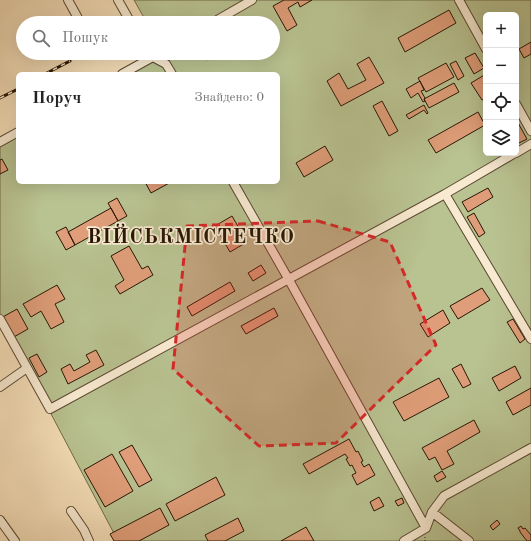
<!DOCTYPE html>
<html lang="uk">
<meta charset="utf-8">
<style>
:root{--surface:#fff;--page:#f6f6f6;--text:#222;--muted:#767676;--line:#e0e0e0}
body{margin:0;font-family:"Old Standard TT",serif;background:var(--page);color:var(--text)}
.controls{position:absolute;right:12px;top:12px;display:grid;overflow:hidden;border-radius:6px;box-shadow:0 4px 16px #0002}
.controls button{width:36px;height:36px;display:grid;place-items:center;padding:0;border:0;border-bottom:1px solid var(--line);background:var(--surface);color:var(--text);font:20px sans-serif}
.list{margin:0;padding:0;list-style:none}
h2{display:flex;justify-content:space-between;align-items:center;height:52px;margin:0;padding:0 16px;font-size:17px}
h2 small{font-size:13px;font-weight:400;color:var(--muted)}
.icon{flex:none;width:22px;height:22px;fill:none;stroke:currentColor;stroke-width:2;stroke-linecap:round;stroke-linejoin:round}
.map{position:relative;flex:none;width:531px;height:541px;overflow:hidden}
.search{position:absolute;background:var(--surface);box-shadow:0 4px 16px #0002;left:16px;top:16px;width:264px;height:44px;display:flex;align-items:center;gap:10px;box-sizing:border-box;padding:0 14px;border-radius:22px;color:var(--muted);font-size:15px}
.panel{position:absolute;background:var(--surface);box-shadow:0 4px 16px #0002;left:16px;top:72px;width:264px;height:112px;border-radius:6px}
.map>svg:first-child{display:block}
.green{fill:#b9c291;stroke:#706c4a;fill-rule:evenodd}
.building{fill:#df9e79;stroke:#281604}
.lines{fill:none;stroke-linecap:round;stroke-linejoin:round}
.minor-casing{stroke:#5b4831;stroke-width:10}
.path{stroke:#281604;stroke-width:1;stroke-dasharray:1 2;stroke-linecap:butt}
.minor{stroke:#f8ead1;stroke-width:8}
.rail-casing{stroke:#281604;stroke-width:3}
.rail{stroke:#f8ead1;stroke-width:1.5;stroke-dasharray:4.5;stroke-linecap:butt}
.marked{fill:#d62828;fill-opacity:0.2;stroke:#d62828;stroke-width:3;stroke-dasharray:8 5;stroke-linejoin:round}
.labels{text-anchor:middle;stroke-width:3.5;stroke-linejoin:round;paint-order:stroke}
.district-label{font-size:20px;font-weight:bold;letter-spacing:1px;fill:#281604;stroke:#f8ead1}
</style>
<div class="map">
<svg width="531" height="541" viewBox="0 0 531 541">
<rect width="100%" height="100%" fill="#f4deb8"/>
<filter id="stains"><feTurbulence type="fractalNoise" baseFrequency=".005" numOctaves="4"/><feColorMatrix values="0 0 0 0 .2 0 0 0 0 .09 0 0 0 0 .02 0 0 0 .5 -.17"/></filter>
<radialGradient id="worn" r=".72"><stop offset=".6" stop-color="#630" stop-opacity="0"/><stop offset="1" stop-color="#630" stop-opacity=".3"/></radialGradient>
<path class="green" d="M134,0H531V541H118L0,317V147L18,137V182H278V74H128L164,53H273V23H147ZM486,15H516V153H486Z"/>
<path class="building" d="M284,0H312L300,7L298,2L288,8L297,25L287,31L273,6Z
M449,10L456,23L405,52L398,38Z
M531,42V54L524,58L519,49Z
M202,53H219L206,60Z
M475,53L484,68L474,74L465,58Z
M369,57L384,83L341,106L327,81L339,73L348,89L366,80L357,64Z
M456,61L464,76L458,80L450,64Z
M446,63L454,77L426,92L418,78Z
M486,74V98L482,100L471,83Z
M420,81L424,90L421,91L425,98L424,99L425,101L423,102L418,93L411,98L406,89Z
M454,83L459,92L429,108L424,99Z
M382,101L398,131L389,136L373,106Z
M424,105L428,113L427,114L424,110L409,119L406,115Z
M478,112L485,125L436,153L428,140Z
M517,121L527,139L519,143L516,137V122Z
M325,146L333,160L304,177L296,163Z
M2,159L8,170L0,174V160Z
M145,182H171L151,193Z
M488,188L493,197L468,212L462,202Z
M117,198L127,216L118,221L108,203Z
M111,208L118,221L75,245L68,232Z
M474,213L485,233L479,237L467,217Z
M232,216L247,242L230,252L215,226Z
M66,227L75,245L66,250L56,232Z
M129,246L142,269L148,266L153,275L120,294L115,286L124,280L111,256Z
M261,265L266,273L253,281L248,273Z
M230,282L235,291L192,316L187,307Z
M57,285L65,299L55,304L64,322L51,329L41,311L31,317L23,304Z
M482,288L490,300L458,319L450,306Z
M274,308L278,316L246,334L241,326Z
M17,309L28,329L12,338L1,318Z
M443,310L450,323L428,337L420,324Z
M513,319L525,339L520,343L507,322Z
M96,350L104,365L68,384L61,369L70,364L74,371L90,362L86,355Z
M37,354L47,372L39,377L29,358Z
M461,364L471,384L463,388L452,369Z
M515,366L521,378L499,391L492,378Z
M439,378L449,397L404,421L393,402Z
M531,388V405L513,415L506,402Z
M474,420L480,432L447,451L454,464L442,470L435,457L429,460L422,448Z
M349,439L356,452L358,451L363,461L361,462L364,467L369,464L375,475L357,485L352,475L356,473L352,465L350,466L346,459L348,458L345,454L309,474L303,464Z
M132,445L152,480L139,487L119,452Z
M112,454L133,491L105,507L84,470Z
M442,471L446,477L437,482L434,476Z
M216,477L225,495L175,521L166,504Z
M379,497L384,506L374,511L370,502Z
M402,498L404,503L398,506L395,501Z
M160,508L169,525L139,541H114L110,534Z
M238,518L244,531L225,541H208L205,535Z
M497,520L500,524L493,530L490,526Z
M521,526L523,529L525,528L531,535V541H527L520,532V531L518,528Z
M306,527L314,541H281Z"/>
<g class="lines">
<g class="minor-casing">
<path id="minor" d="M68,0L79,20
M118,0L131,23
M459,0L486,49
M212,23L252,0
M148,53L149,55L166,64L172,74
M122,74L160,53
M516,104L531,131
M0,142L18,132
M516,153L531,144
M233,182L289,280L426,528
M445,194L531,339
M0,319L50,409L445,194L515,153
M0,387L27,368
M71,511L84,530L89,541
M432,512L469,541
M0,520L15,541
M404,541L426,528L432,512L444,496L531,448"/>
</g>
<path class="path" d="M425,537V541"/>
<use href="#minor" class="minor"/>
<g class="rail-casing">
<path id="rail" d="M45,74L70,61
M0,98L18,89"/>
</g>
<use href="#rail" class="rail"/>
</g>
<path class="marked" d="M318,221L390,242L436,345L336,443L259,446L173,369L187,226Z"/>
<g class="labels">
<g class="district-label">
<text x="191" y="243">ВІЙСЬКМІСТЕЧКО</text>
</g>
</g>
<rect width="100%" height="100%" filter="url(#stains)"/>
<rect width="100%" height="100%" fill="url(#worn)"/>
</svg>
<div class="controls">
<button>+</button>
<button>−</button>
<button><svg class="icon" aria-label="locate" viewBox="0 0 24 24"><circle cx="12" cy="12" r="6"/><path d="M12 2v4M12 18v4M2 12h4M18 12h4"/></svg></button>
<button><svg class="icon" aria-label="layers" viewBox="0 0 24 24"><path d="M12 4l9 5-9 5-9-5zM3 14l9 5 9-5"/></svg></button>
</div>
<div class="search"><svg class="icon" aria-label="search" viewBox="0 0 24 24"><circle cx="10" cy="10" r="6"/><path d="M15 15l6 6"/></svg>Пошук</div>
<section class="panel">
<h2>Поруч<small>Знайдено: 0</small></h2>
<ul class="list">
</ul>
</section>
</div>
